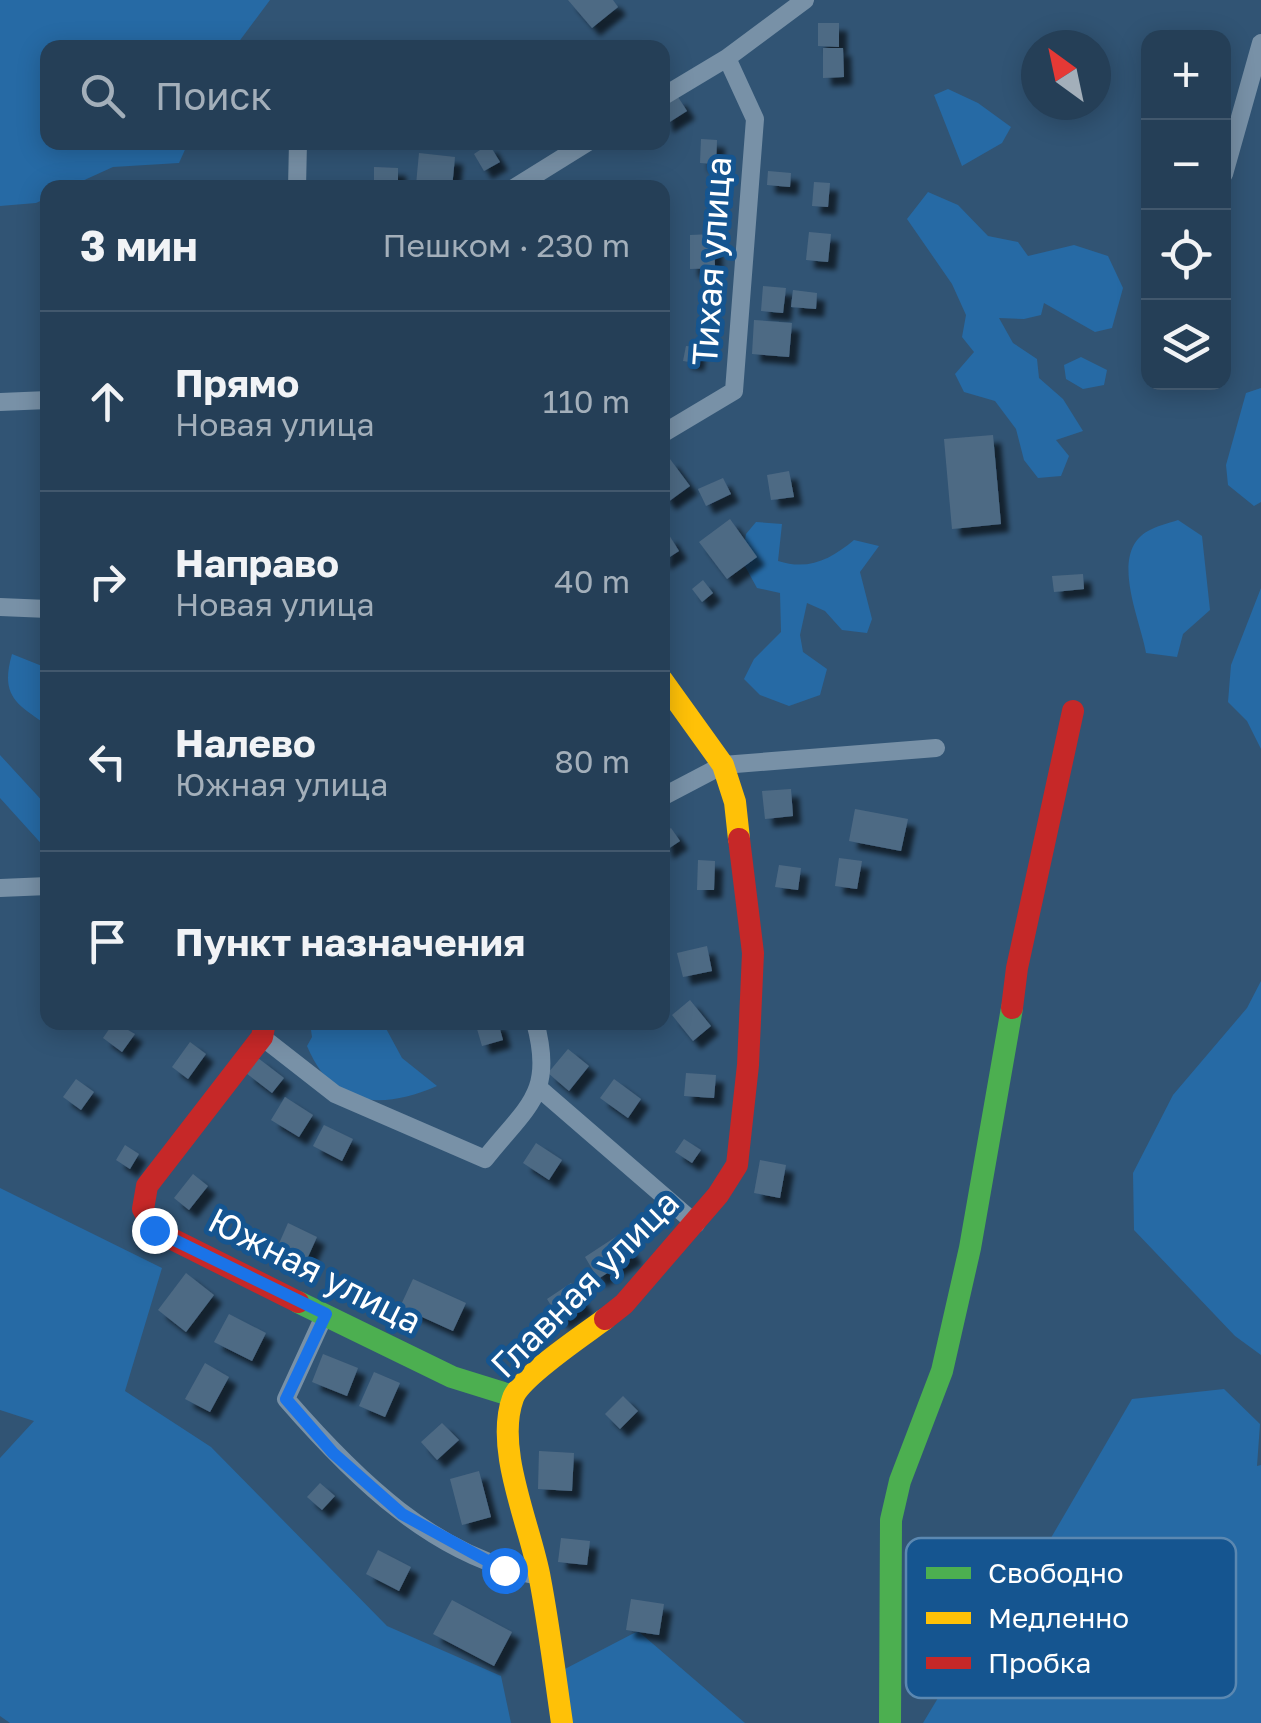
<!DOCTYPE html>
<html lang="ru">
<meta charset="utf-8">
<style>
:root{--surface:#253f57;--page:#2d465d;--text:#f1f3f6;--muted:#a3afba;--line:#42586d}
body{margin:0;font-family:"Golos Text",sans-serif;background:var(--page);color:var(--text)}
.controls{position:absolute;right:30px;top:30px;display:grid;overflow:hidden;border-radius:20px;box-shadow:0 5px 25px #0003}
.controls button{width:90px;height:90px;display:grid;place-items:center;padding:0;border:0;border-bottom:2px solid var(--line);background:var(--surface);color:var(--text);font:50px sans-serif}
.compass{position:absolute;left:1021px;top:30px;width:90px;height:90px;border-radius:50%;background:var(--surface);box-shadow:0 5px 25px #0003;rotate:327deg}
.stop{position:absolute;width:30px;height:30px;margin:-22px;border:8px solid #1a73e8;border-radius:50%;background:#fff}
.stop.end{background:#1a73e8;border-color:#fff;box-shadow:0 2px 10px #0008}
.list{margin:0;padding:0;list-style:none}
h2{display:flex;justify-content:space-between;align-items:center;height:130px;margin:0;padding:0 40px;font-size:42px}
h2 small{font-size:32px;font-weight:400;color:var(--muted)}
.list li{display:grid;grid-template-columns:65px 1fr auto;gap:30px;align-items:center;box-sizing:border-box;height:180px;padding:0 40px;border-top:2px solid var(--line)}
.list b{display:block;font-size:38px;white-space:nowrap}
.list p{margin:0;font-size:32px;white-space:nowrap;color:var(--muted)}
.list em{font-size:32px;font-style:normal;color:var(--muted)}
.icon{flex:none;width:55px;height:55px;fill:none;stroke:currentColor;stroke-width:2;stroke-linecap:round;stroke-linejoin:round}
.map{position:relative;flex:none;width:1261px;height:1723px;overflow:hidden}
.search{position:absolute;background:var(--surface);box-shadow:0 5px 25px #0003;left:40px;top:40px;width:630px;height:110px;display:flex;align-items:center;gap:25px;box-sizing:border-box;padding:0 35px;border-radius:20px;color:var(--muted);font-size:38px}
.panel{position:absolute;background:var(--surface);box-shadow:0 5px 25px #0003;left:40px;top:180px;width:630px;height:850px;border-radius:20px}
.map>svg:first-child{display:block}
.green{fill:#266aa5}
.building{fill:#4e6a84;filter:url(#shadow)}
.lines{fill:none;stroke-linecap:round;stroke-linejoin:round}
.street{stroke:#7891a7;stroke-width:18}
.fast{stroke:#4caf50;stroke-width:22}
.slow{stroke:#ffc107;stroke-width:22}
.jam{stroke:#c62828;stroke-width:22}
.route{stroke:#1a73e8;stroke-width:12}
.labels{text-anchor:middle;stroke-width:10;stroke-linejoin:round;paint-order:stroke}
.street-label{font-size:35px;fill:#fff;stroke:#155590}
.key{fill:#155590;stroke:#5b88b1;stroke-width:2.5}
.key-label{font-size:28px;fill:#fff}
</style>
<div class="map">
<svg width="1261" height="1723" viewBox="0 0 1261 1723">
<defs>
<filter id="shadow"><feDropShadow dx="8" dy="8" stdDeviation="2.5" flood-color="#0009"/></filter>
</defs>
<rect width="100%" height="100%" fill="#315474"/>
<path class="green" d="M0,0H270L235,47L48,48V142L188,143L179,163L113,167L69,187L48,188L47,198L36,203L0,206Z
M948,89L978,103L1011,127L1002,143L962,166L934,95Z
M928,192L958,205L988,236L1018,242L1028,256L1074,245L1108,256L1123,288L1112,328L1095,332L1044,303L1041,315L1024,319L999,318L1013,343L1037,359L1039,378L1063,399L1083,431L1056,440L1069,456L1061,476L1038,478L1024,460L1016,429L995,401L964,392L955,374L974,352L962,337L966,315L952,284L907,219Z
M1081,357L1107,370L1104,385L1083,389L1066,379L1064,365Z
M1261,388V502L1254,506L1228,485L1226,465L1246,393Z
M1178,520L1202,536L1210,610L1183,634L1177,657L1146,653C1141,621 1108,553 1148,531C1157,526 1169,523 1178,520Z
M756,522L782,524L778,561C809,571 831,559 854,540L879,546L860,572L872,619L867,633L842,630L825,611L807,603L800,635L803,652L827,669L820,695L789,706L760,695L744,679L754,659L781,632L780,593L757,588L741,559L746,534Z
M1261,588V749L1247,721L1228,702L1231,665Z
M12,654L47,668V725C16,704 0,696 12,654Z
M0,755L47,806V850L0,798Z
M1261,981V1355L1235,1336L1134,1230L1133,1173L1173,1095L1247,1008Z
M310,1023H383L402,1058L437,1086C381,1110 333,1108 307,1046L312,1037Z
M0,1188L162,1268L125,1391L211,1447L387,1626L501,1676L511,1723H10L0,1716V1458L34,1421L0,1410Z
M1224,1389L1260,1424L1257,1466L1261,1465V1723H923L983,1623L1034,1567L1132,1399Z
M638,1631L745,1723H567L561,1671Z"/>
<path class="building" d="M568,0H613L618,7L592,28Z
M818,23H839V47L818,46Z
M823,48H843L844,77L823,78Z
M678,97L687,111L665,125L662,107Z
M701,139L717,140L716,164L700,163Z
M489,144L500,162L484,171L474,154Z
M419,153L455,157L452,188L416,185Z
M374,167L398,168V188H374Z
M768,171L791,173L790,187L767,185Z
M814,182L830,183L828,207L812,206Z
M809,232L831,234L828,262L806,260Z
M714,234L715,268L690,269V235Z
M763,286L786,288L783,313L761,311Z
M793,290L817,293L816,309L791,307Z
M754,320L792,323L789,357L752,354Z
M686,346L698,347L696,363L683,361Z
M993,435L1001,524L952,529L944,439Z
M670,459L690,486L668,502L662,494V465Z
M789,471L794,497L771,500L767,475Z
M723,478L731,494L706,506L698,489Z
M730,519L757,557L727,579L699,542Z
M669,535L679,551L662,562V539Z
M1083,574L1084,589L1054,592L1052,576Z
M703,580L713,593L702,602L692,589Z
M791,789L793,816L765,819L762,791Z
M855,809L908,819L901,851L849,841Z
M671,828L680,841L665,851L662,834Z
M839,858L862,861L857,889L835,886Z
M698,860L715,861L714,890H697Z
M779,865L801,868L798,890L775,887Z
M707,946L712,971L683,977L677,953Z
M690,1000L711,1026L693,1041L672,1015Z
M114,1022L135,1034L122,1052L103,1038Z
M475,1022H498L503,1040L482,1046Z
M190,1042L206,1054L188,1079L172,1067Z
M568,1049L589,1066L569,1091L548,1073Z
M258,1058L284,1078L272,1093L246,1073Z
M686,1073L716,1075L714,1098L684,1096Z
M76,1079L94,1092L81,1110L63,1097Z
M614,1079L641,1099L628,1118L600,1098Z
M285,1097L313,1115L299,1137L271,1120Z
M324,1125L353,1139L342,1161L313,1146Z
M684,1139L701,1150L692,1163L675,1152Z
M536,1143L562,1160L549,1180L523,1163Z
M125,1145L139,1154L130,1169L116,1160Z
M760,1160L786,1165L780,1198L754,1193Z
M193,1174L208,1186L189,1210L174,1198Z
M288,1223L317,1237L303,1268L274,1255Z
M620,1234L634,1256L598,1279L585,1257Z
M186,1273L214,1295L186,1332L158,1310Z
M413,1279L466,1303L453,1331L400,1307Z
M571,1283L585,1306L561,1321L547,1299Z
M229,1314L266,1333L252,1361L214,1342Z
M323,1354L358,1368L347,1396L312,1382Z
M205,1363L229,1377L210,1412L185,1399Z
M374,1372L400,1383L385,1417L359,1406Z
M623,1396L638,1411L620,1429L605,1414Z
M442,1423L459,1440L437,1460L421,1442Z
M539,1451L574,1453L572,1491L538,1489Z
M479,1471L491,1517L462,1525L450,1479Z
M320,1483L335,1496L322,1510L307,1497Z
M561,1538L590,1541L587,1565L558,1562Z
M378,1550L411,1567L399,1591L366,1574Z
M631,1599L664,1604L659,1635L626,1630Z
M452,1600L512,1632L494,1666L433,1634Z"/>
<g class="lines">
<path class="street" d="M662,97L727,58L805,0
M1224,174L1261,43
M297,188L298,142
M514,188L588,142
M0,402L48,400
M662,434L734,391L755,119L727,58
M0,607L48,609
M662,797L723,765L936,748
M0,888L48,886
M262,1037L335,1094L485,1159C527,1106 555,1094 535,1022
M540,1089L696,1224
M325,1314L286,1399C353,1476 435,1559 540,1576"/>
<path class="fast" d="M298,1302L452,1377L513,1396
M890,1723L891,1520L900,1481L942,1371L970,1248L1012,1008"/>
<path class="slow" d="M662,680L723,765L735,802L739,839
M562,1723C555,1675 549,1626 540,1579C531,1527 494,1450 513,1398C520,1377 585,1334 605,1319"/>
<path class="jam" d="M1012,1008L1017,968L1073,711
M265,1022L262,1037L147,1186L143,1209L154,1230L298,1302
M605,1319L624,1304L718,1195L737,1165L748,1065L753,953L739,839"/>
</g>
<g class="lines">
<path class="route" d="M154,1230L326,1314L286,1399L333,1453L402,1514L504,1570"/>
</g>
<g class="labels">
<g class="street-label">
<text transform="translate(712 261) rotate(-86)" y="12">Тихая улица</text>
<text transform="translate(315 1271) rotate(27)" y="12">Южная улица</text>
<text transform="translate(585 1284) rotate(-45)" y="12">Главная улица</text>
</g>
</g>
<rect x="906" y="1538" width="330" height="160" rx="15" class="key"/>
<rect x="926" y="1567" width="45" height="12" fill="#4caf50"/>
<rect x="926" y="1612" width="45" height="12" fill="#ffc107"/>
<rect x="926" y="1657" width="45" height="12" fill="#c62828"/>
<g class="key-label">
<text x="988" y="1583">Свободно</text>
<text x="988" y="1628">Медленно</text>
<text x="988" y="1673">Пробка</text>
</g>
</svg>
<div class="controls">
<button>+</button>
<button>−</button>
<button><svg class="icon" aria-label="locate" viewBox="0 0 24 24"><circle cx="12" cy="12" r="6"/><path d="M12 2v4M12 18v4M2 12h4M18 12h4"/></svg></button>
<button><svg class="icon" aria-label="layers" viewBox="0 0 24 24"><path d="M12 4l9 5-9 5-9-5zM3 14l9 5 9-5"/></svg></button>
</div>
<svg class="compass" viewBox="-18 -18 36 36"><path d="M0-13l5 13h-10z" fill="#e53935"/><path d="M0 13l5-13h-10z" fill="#a3afba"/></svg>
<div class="stop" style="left:504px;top:1570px"></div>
<div class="stop end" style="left:154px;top:1230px"></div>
<div class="search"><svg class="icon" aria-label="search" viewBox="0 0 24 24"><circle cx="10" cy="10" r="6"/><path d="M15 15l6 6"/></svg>Поиск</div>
<section class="panel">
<h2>3 мин<small>Пешком · 230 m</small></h2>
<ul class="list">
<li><svg class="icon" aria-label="ahead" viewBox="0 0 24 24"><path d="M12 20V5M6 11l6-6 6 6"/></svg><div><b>Прямо</b><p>Новая улица</p></div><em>110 m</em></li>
<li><svg class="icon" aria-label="right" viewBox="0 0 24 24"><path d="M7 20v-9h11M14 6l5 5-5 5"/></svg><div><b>Направо</b><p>Новая улица</p></div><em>40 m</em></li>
<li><svg class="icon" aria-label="left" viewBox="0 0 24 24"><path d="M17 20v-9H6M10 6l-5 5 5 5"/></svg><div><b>Налево</b><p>Южная улица</p></div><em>80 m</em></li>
<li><svg class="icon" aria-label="arrive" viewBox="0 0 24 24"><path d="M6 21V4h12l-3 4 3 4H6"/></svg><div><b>Пункт назначения</b></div></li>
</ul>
</section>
</div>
